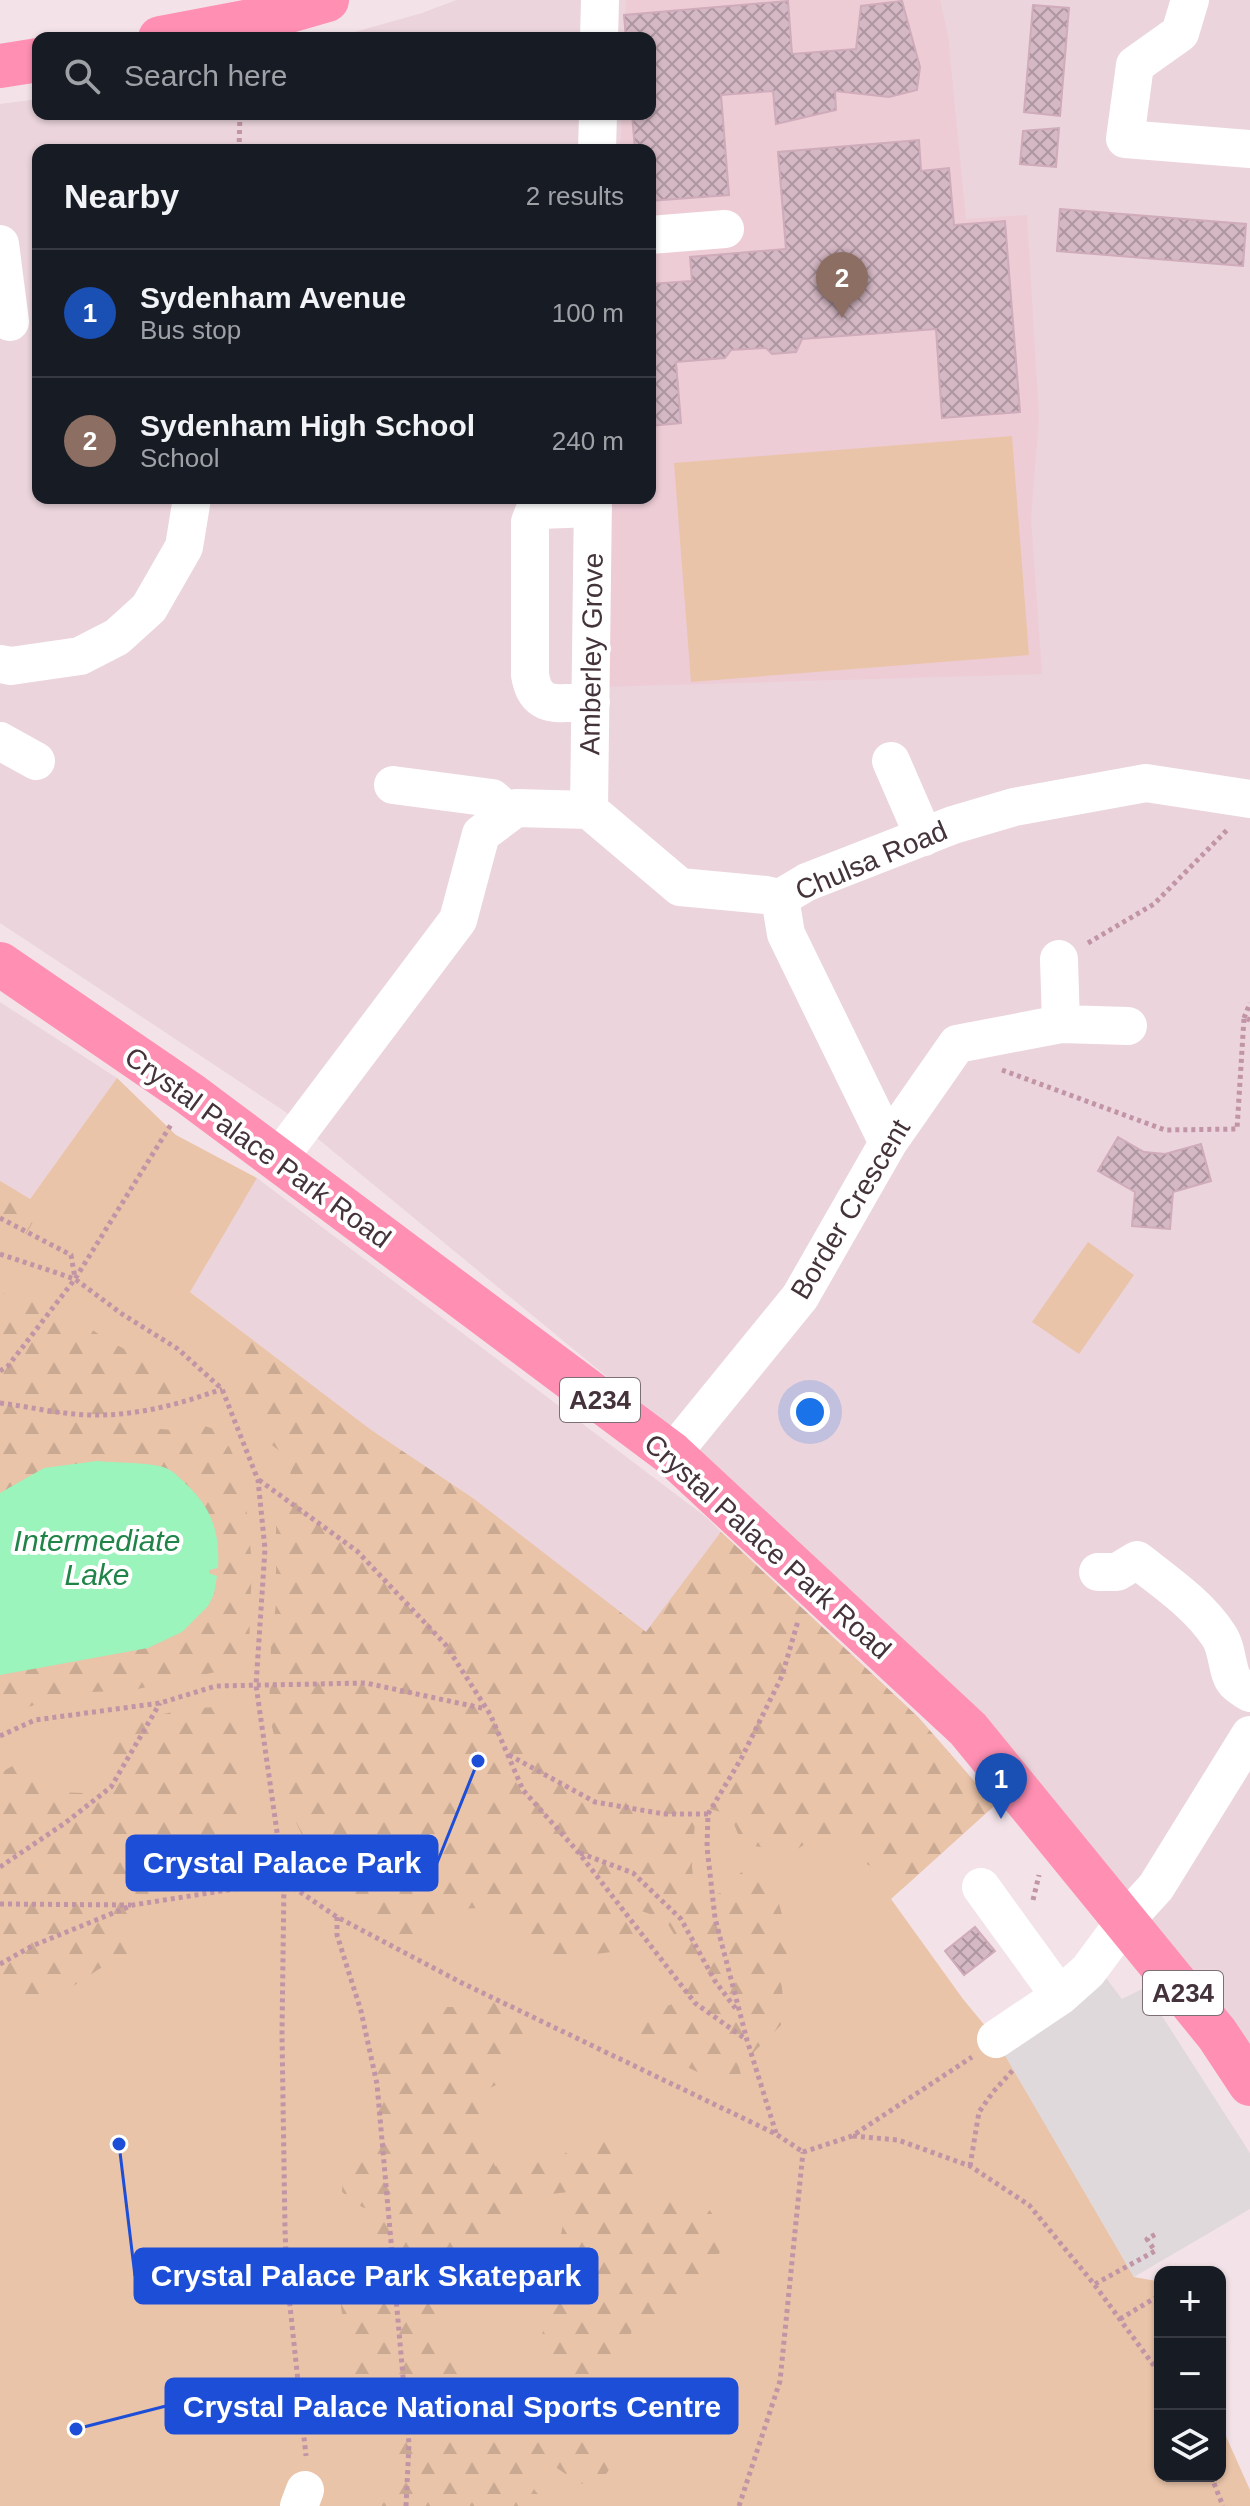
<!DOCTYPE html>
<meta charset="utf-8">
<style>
:root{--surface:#171b24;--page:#20242c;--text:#f1f3f6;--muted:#9ea1a6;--line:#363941;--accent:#db2777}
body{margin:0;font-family:Arial,sans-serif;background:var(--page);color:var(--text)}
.controls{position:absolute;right:24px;bottom:24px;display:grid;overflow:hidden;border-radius:16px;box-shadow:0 2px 6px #0004}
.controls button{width:72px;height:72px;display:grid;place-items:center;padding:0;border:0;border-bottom:2px solid var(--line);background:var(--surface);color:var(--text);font:40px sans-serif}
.you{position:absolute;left:810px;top:1412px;width:28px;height:28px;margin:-20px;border:6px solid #fff;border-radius:50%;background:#1a73e8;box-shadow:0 0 0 12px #1a73e833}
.badge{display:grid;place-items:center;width:52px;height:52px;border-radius:50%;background:var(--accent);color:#fff;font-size:26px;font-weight:700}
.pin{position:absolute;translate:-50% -66px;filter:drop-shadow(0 2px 4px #0008)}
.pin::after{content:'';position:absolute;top:42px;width:28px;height:24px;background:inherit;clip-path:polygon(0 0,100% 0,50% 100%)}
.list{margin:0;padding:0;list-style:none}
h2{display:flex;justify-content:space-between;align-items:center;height:104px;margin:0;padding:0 32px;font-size:34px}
h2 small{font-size:26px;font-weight:400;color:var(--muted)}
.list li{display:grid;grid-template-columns:52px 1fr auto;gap:24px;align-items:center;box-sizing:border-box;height:128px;padding:0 32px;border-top:2px solid var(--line)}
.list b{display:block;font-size:30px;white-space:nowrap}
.list p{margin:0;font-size:26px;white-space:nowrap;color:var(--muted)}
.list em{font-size:26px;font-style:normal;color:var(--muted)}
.icon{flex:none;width:44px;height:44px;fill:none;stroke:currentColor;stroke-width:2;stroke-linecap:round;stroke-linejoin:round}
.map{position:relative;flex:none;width:1250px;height:2506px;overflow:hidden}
.search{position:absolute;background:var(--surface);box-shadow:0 2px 6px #0004;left:32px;top:32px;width:624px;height:88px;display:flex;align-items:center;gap:20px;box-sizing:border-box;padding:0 28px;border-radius:16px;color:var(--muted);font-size:30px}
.panel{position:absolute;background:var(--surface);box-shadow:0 2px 6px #0004;left:32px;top:144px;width:624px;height:360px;border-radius:16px}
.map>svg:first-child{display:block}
.residential{fill:#ebd4dc;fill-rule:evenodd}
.education{fill:#edccd6}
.green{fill:#eac4a9}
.forest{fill:url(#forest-firs)}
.parking{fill:#e0d9dc}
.water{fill:#9af4bc}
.building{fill:url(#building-cross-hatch);stroke:#d0abba;stroke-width:2}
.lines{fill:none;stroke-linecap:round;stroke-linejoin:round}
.path{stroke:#c195a6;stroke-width:5;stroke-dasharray:4 4;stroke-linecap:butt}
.minor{stroke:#fff;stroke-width:38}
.major{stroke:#ff8fb3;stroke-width:44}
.labels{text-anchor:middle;stroke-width:8;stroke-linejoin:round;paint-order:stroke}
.shield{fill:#fff;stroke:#7c7075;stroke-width:2}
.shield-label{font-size:26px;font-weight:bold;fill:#44333a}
.street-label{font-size:28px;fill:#44333a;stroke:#fff}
.water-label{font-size:30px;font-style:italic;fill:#208448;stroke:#fff}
.leader{fill:none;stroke:#1d4ed8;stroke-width:3}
.callout-dot{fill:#1d4ed8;stroke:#fff;stroke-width:3}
.callout{fill:#1d4ed8;stroke:#1d4ed8;stroke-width:3}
.callout-label{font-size:30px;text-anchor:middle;font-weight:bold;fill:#fff}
</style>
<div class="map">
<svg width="1250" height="2506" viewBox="0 0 1250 2506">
<defs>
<pattern id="forest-firs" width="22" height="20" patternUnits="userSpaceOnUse" patternTransform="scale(2)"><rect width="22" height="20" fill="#eac4a9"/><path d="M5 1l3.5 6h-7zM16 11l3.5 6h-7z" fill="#caa992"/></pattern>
<pattern id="building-cross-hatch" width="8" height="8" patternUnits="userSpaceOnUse" patternTransform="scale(2)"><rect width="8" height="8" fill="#d4b8c4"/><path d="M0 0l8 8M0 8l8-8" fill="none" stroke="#ae96a0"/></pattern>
</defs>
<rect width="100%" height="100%" fill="#f3e3e8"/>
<path class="residential" d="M456,0H1250V2067L674,1432L284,1111L0,923V104L38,99V114H650V38H333L422,13ZM38,150H650V498H38Z
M0,1002L117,1078L30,1199L0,1181Z
M257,1178L706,1517L721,1532L646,1633L474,1499L371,1430L189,1291Z"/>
<path class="education" d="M626,0H940L948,36L966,219L1027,215L1039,418L1031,518L1042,674L600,687L607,498H650V150H620L622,114H650V38H624Z"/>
<path class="green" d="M1012,436L1029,655L691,682L674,463Z
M117,1078L176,1135L257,1178L190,1292L371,1430L474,1499L646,1632L721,1532L918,1717L995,1805L891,1899L963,1999L996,2039L1134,2277L1156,2281L1160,2289V2476H1220V2423L1250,2490V2506H0V1181L30,1199Z
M1088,1242L1134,1275L1079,1354L1032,1322Z"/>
<path class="forest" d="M0,1181L30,1199L36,1217L23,1239H0Z
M0,1293L35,1299L74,1317L107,1340L173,1374L191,1394L139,1399L127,1409L135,1427L173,1430L198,1424L214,1429L230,1448L243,1477L252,1563L249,1646L234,1668L133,1690L72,1693L0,1716Z
M250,1339L371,1430L474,1499L646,1632L721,1532L918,1717L995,1805L902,1889L888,1870L868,1865L847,1840L828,1836L808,1842L793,1852L770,1849L745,1844L738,1834L730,1814L696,1806L692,1867L696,1900L734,1889L736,1876L754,1864L772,1879L791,1946L780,1972L784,2005L781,2025L739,2067L745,2091H730L702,2074L645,2048L640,2032L644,2011L670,2005L697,1974L665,1919L641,1911L628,1950L563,1958L535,1956L520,1943L512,1927L493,1907L461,1909L437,1933L405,1940L388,1927L307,1845L286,1802L285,1779L269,1715L271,1645L276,1604V1517L294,1462L268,1442L249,1409L233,1362Z
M229,1706L236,1708L246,1757L243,1828L249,1844H205L195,1849C192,1859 191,1870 184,1879C169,1897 140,1909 120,1921L134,1932L131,1952L99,1969L48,2003L6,2002L0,1997V1773L14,1765L48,1781L59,1792L82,1793L102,1785L116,1745V1729L125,1723L185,1709Z
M508,1997L531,2011L534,2025L522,2036L527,2053L505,2071L500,2083L486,2090L490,2105L479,2141L491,2156L495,2166L536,2152L561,2157L579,2141L605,2136L628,2148L638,2166L634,2186L639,2201L658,2203L684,2196L706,2206L728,2233L715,2263L692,2281L689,2304L672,2319L636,2322L621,2356L594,2381L562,2373L539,2352L569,2192L515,2198V2215L501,2231L479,2235L465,2249L461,2276L445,2287L438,2304L440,2326L454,2366L475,2383L490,2405L489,2423L527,2443L546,2441L558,2429L586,2424L611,2438L616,2460L601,2481L580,2484L551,2464L535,2473L534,2489L547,2506H371L369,2487L396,2471C388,2443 376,2442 350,2440L346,2429L352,2353L344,2329L340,2299L357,2282L367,2285L378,2269L376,2239L380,2213L362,2207L342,2192L343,2169L393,2128L375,2110L370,2071L390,2059L421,2020L442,2007H465L478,1999Z"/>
<path class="parking" d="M1097,1966L1122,1999L1144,1988L1250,2153V2209L1134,2277L993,2035Z"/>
<path class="water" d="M97,1461C115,1463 150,1462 166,1468C175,1472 183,1481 190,1488C213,1511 220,1535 218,1568L209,1570V1573L217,1576L214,1594L208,1606L182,1632L148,1648L0,1675V1493L44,1468Z"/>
<path class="building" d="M788,1L792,54L856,49L861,6L902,1L920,67L917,90L889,97L835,91L836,110L776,124L773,91L721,95L729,195L650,201V150H635L632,114H650V38H626L624,15Z
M1033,5L1069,8L1060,116L1024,112Z
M1059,128L1056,167L1020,164L1023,131Z
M919,140L921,171L949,168L954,225L1005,221L1020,412L942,418L936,329L802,339L796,352L772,354L766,348L731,350L725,358L676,362L681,423L650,426V284L692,281L690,257L786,249L778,152Z
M1060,209L1246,224L1243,266L1057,251Z
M1118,1137L1144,1152L1165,1154L1201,1144L1211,1181L1173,1192L1170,1229L1132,1226L1135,1192L1098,1171Z
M975,1927L995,1951L964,1975L945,1951Z"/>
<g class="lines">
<path class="path" d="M239,150L240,114
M1088,943L1154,904L1228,829
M1244,1018L1250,1003
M1002,1070L1165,1130L1237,1129L1244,1018L1250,1020
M0,1218L71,1255L75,1278
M0,1254L75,1279L122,1314L178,1349L222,1389L258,1480L265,1549L256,1685L284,1881L337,1917L462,1983L776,2134L803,2152
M0,1371L8,1366L75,1279L172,1123
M0,1403C25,1406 50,1412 74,1414C125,1419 175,1406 222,1389
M259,1480L357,1551L445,1644L490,1714L523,1790L579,1853L695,2003L747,2040
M0,1736L35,1720L160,1703L216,1686L366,1683L486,1709
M509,1755L595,1802L664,1814H708
M580,1853L633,1873L681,1919L715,1981L736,2009
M0,1867L65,1823L111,1787L160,1703
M1033,1900L1039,1875
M0,1904L131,1905
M337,1917V1935L361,2011L377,2084L409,2444L406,2506
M0,1964L32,1946L133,1905L284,1881L282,2034L285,2230L287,2278L306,2456
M776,2133L747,2040L715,1918L707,1847L708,1814L741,1759L782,1676L798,1621
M853,2136L898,2140L970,2166L1029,2205L1094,2284L1160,2374
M803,2152L852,2136L972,2057
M970,2166L979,2112L993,2092L1013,2070
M1095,2284L1155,2251L1147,2239L1158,2233
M1120,2319L1160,2295
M1211,2476L1223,2506
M739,2506L780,2381L803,2152"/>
<path class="minor" d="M1190,0L1180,33L1135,65L1125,139L1250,149
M599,38L600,0
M597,150L598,114
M650,235L725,229
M0,244L10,322
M0,664L11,666L80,656L117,637L149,608L184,547L192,498
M591,702C561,702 536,712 530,675V522L533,514L539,510L593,508
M0,741L36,761
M891,761L924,837
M393,785L492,798L509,813
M589,810L593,498
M780,898L786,934L888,1143
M1059,959L1061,1024
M278,1159L458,920L481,834L516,808L589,810L680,887L766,895L780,898L807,882L953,825L1014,807L1146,783L1250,799
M672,1454L800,1297L888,1143L957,1044L1061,1024L1128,1026
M1098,1572H1117L1137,1560C1165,1582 1199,1605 1219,1636C1228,1649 1227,1674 1235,1682C1239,1686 1245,1690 1250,1693
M981,1887L1060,1996
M996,2039L1060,1996L1088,1971L1125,1921L1156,1887L1250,1735
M299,2506L305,2490"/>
<path class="major" d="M160,38L261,19L327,0
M0,66L38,60
M0,964L190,1094L672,1454L968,1729L1217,2034L1250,2084"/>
</g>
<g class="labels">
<g class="shield">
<rect x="560" y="1378" width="80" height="44" rx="6"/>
<rect x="1143" y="1971" width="80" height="44" rx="6"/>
</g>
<g class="shield-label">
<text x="600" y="1409">A234</text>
<text x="1183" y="2002">A234</text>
</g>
<g class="street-label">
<text transform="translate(591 654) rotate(-89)" y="10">Amberley Grove</text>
<text transform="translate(871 860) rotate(-23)" y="10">Chulsa Road</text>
<text transform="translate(258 1147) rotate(36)" y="10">Crystal Palace Park Road</text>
<text transform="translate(850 1209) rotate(-59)" y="10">Border Crescent</text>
<text transform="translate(768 1546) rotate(42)" y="10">Crystal Palace Park Road</text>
</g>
<g class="water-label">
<text x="97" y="1551">Intermediate<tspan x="97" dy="34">Lake</tspan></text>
</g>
</g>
<path class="leader" d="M478 1761L437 1863M119 2144L135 2276M76 2429L166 2406"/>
<g class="callout-dot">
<circle cx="478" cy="1761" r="8"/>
<circle cx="119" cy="2144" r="8"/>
<circle cx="76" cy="2429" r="8"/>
</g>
<g class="callout">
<rect x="127" y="1836" width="310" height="54" rx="8"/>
<rect x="135" y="2249" width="462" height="54" rx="8"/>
<rect x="166" y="2379" width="571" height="54" rx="8"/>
</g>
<g class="callout-label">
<text x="282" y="1873">Crystal Palace Park</text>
<text x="366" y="2286">Crystal Palace Park Skatepark</text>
<text x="452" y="2417">Crystal Palace National Sports Centre</text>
</g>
</svg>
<div class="controls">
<button>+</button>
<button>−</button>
<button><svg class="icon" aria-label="layers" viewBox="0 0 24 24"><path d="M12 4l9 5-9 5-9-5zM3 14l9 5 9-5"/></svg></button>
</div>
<div class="you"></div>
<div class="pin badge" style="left:1001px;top:1819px;background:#1a4fb4">1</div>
<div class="pin badge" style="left:842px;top:318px;background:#8d6e63">2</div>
<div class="search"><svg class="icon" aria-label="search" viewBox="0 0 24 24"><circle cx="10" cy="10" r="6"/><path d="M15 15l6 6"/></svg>Search here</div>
<section class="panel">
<h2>Nearby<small>2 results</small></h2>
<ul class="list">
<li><span class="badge" style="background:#1a4fb4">1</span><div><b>Sydenham Avenue</b><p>Bus stop</p></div><em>100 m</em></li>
<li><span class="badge" style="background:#8d6e63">2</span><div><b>Sydenham High School</b><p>School</p></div><em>240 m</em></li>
</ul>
</section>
</div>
